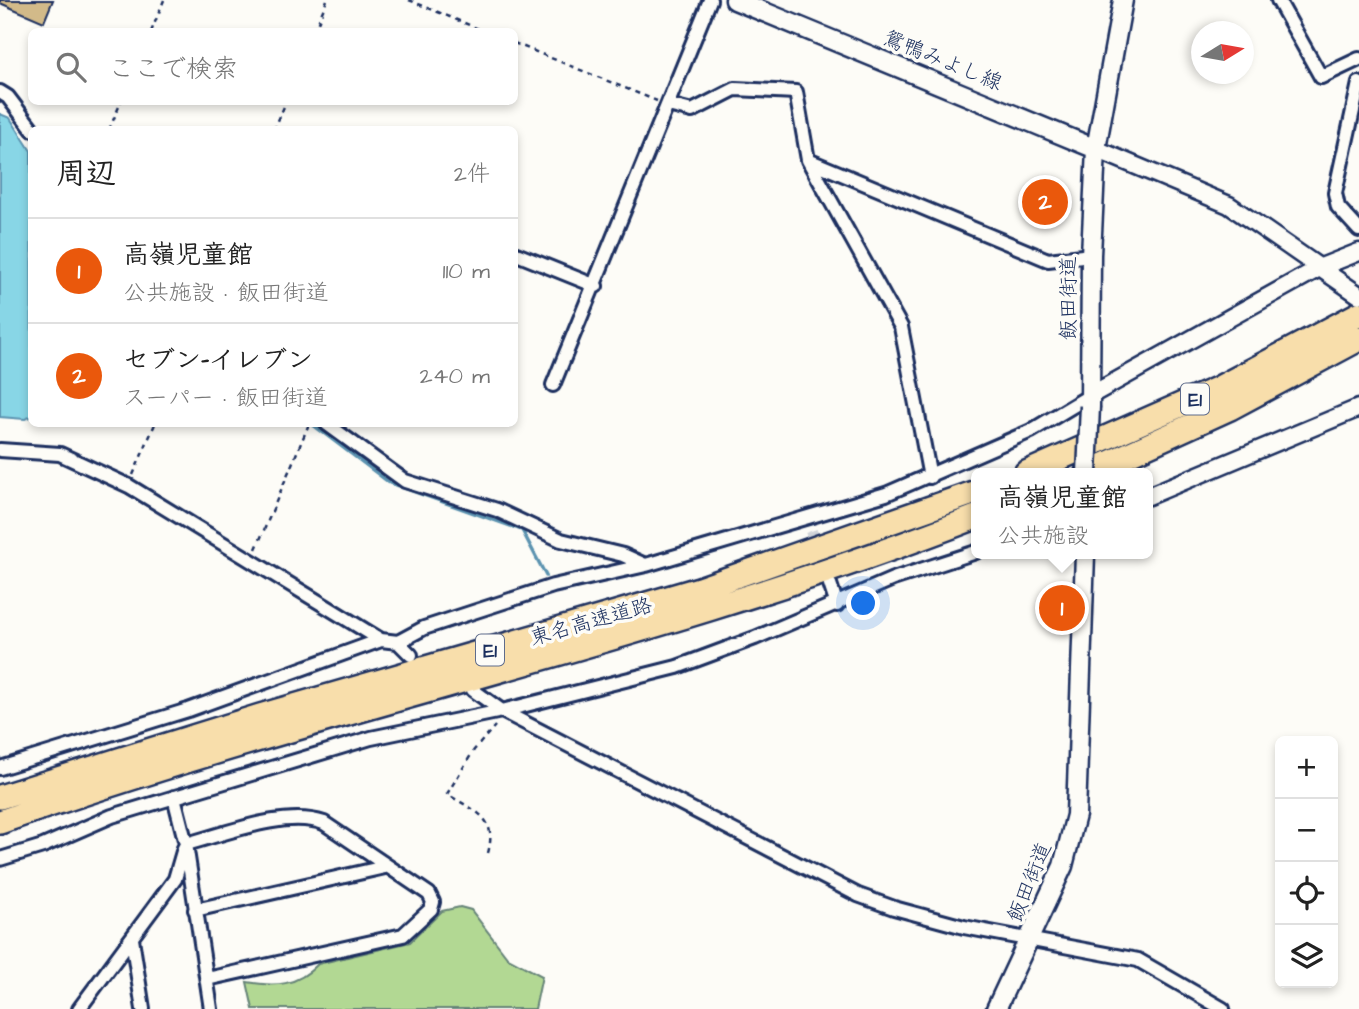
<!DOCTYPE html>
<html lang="ja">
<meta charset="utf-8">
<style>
:root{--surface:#fff;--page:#f6f6f6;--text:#222;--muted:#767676;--line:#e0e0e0;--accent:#ea580c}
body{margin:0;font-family:"Architects Daughter","Klee One",sans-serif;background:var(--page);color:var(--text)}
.controls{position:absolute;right:21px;bottom:21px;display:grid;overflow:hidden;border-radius:10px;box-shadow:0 4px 10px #0003}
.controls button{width:63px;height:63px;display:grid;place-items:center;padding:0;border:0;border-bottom:2px solid var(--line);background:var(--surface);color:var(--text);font:35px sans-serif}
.compass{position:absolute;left:1191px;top:21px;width:63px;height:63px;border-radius:50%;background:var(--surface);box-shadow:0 4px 10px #0003;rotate:79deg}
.you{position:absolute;left:864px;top:604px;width:24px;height:24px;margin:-18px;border:5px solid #fff;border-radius:50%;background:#1a73e8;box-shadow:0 0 0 10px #1a73e833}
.badge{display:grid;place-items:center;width:46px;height:46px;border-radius:50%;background:var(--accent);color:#fff;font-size:23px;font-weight:700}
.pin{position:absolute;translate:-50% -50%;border:4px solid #fff;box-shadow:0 2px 7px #0006}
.popup{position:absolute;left:971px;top:468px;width:182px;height:91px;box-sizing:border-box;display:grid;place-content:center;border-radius:10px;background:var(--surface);filter:drop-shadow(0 2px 5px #0005);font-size:23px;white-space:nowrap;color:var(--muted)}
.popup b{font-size:26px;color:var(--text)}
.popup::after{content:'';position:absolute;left:50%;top:100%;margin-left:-14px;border:14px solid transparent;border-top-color:var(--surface)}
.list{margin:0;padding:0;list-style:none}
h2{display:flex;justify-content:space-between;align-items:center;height:91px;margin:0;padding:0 28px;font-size:30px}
h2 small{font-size:23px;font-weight:400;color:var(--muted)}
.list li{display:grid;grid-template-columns:46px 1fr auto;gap:21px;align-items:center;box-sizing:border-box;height:105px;padding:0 28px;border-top:2px solid var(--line)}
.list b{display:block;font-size:26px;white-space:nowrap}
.list p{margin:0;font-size:23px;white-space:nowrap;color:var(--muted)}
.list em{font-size:23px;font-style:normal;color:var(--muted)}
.icon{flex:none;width:38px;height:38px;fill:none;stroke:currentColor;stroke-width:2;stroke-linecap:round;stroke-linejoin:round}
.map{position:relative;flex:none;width:1359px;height:1009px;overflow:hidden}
.search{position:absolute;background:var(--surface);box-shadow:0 4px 10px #0003;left:28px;top:28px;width:490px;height:77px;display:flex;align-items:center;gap:18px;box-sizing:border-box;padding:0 24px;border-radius:10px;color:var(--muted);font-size:26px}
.panel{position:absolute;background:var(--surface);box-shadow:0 4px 10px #0003;left:28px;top:126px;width:490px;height:301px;border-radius:10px}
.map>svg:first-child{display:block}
.green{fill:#b2d893;stroke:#668478;stroke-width:2}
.water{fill:#88d6e6;stroke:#5c93b0;stroke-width:2}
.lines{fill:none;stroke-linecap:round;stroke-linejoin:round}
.stream{stroke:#5c93b0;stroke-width:3.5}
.building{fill:#d2ba89;stroke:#1b2f5e;stroke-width:2}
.minor-tunnel{stroke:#d0d3d8;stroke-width:12;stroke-dasharray:12 6;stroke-linecap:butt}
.minor-casing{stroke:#1b2f5e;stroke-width:18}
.tertiary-casing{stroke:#1b2f5e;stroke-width:21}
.secondary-casing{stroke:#1b2f5e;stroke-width:23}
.motorway-casing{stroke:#1b2f5e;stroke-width:28}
.path{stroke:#1b2f5e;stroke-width:2.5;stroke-dasharray:5 5;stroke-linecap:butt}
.minor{stroke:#fdfcf7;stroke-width:12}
.tertiary{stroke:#fdfcf7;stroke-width:16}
.secondary{stroke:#fdfcf7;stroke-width:18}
.motorway{stroke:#f8deab;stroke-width:23}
.secondary-bridge-casing{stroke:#1b2f5e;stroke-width:23;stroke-linecap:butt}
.secondary-bridge{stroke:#fdfcf7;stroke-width:18}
.labels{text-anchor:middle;stroke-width:7;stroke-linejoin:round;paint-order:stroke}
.shield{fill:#fdfcf7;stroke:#5f6c8c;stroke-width:2}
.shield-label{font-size:19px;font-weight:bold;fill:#1b2f5e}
.street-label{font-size:21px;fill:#1b2f5e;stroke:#fdfcf7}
</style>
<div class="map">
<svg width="1359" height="1009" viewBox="0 0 1359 1009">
<rect width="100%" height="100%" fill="#fdfcf7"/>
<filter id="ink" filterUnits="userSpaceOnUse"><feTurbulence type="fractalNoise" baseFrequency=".0143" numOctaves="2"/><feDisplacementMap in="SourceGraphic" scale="14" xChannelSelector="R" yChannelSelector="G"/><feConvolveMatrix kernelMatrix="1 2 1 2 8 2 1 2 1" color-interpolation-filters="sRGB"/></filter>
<g filter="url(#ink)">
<path class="green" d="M460,907L471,910L508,958L542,976L535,1009H253L247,982C276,987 297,986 318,964L410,942L442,911Z"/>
<path class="water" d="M0,114L10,118L31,151L32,416L25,419L0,417Z"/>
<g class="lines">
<path class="stream" d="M312,424L390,483L522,530L546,576"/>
</g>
<path class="building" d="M0,0H53L44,22L0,3Z"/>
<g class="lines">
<path class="minor-tunnel" d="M811,531L828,576"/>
<g class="minor-casing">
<path id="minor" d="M1278,0L1321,77L1359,59
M1359,83L1335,193L1338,207L1359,230
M0,92L8,97L33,130
M668,105L692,111L735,89L796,92L808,160L901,327L930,477
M808,160L1048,260L1091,255
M514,253L596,286
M553,385L710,0
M327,424L405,481L497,510L561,540L623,555L645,565
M0,450L60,454L129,486L381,640L398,642L424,628L553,586L646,565L886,494L1031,431L1091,395
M830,584L837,605
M398,642L411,655
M473,690L502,711L858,895L894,908L964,927L1138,960L1223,1009
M0,768L188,710L381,640
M174,797L186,844L211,1009
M186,844C225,834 285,809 324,823L429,894L433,902L431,909L403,935L207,979
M0,859L43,846L112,816L371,738L502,711L677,667L755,638L893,579L976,552
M195,910L385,867
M132,939L143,1009
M79,1009L175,879L184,848"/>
</g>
<g class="tertiary-casing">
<path id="tertiary" d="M1096,149L1229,205L1359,295
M1091,395L1321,267L1359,252
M1148,496L1359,408"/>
</g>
<g class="secondary-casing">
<path id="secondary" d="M735,0L1096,149
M1090,406L1091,255L1096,149L1123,0
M996,1009L1063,866L1076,815L1085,554"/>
</g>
<g class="motorway-casing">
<path id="motorway" d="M1026,473L1219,388L1359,314
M1087,473L1230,408L1359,339
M0,797L260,716L699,589L976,492
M0,822C322,708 658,641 976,517"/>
</g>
<path class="path" d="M409,0L486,32
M151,32L164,0
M314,32L327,0
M514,43L657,101
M109,130L121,102
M274,130L286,102
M133,475L155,424
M256,549L309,424
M488,853C498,816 474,811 447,794L474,750L495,726"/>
<use href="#minor" class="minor"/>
<use href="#tertiary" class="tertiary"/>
<use href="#secondary" class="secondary"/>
<use href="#motorway" class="motorway"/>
<g class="secondary-bridge-casing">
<path id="secondary-bridge" d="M1087,473L1090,406"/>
</g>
<use href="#secondary-bridge" class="secondary-bridge"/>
</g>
</g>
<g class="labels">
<g class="shield">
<rect x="1181" y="383.5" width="28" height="31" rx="5"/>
<rect x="476" y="634.5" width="28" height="31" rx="5"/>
</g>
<g class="shield-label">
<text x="1195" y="406">E1</text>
<text x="490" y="657">E1</text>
</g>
<g class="street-label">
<text transform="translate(943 60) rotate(22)" y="7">鴛鴨みよし線</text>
<text transform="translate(1068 298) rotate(-90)" y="7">飯田街道</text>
<text transform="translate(591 621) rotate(-16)" y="7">東名高速道路</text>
<text transform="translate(1029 882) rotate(-68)" y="7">飯田街道</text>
</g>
</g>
</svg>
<div class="controls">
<button>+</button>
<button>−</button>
<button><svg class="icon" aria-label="locate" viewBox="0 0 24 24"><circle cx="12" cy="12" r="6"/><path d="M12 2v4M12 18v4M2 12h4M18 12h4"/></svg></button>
<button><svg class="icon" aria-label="layers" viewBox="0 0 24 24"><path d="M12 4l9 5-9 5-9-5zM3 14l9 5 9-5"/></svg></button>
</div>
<svg class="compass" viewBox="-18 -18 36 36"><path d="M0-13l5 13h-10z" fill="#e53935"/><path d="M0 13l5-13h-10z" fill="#767676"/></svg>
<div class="you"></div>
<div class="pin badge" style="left:1062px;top:608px">1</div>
<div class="popup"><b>高嶺児童館</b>公共施設</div>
<div class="pin badge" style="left:1045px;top:202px">2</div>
<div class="search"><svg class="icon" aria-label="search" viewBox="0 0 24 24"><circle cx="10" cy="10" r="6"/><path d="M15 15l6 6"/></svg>ここで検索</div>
<section class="panel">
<h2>周辺<small>2件</small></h2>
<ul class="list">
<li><span class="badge">1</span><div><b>高嶺児童館</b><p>公共施設 · 飯田街道</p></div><em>110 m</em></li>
<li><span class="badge">2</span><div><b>セブン-イレブン</b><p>スーパー · 飯田街道</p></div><em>240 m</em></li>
</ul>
</section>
</div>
